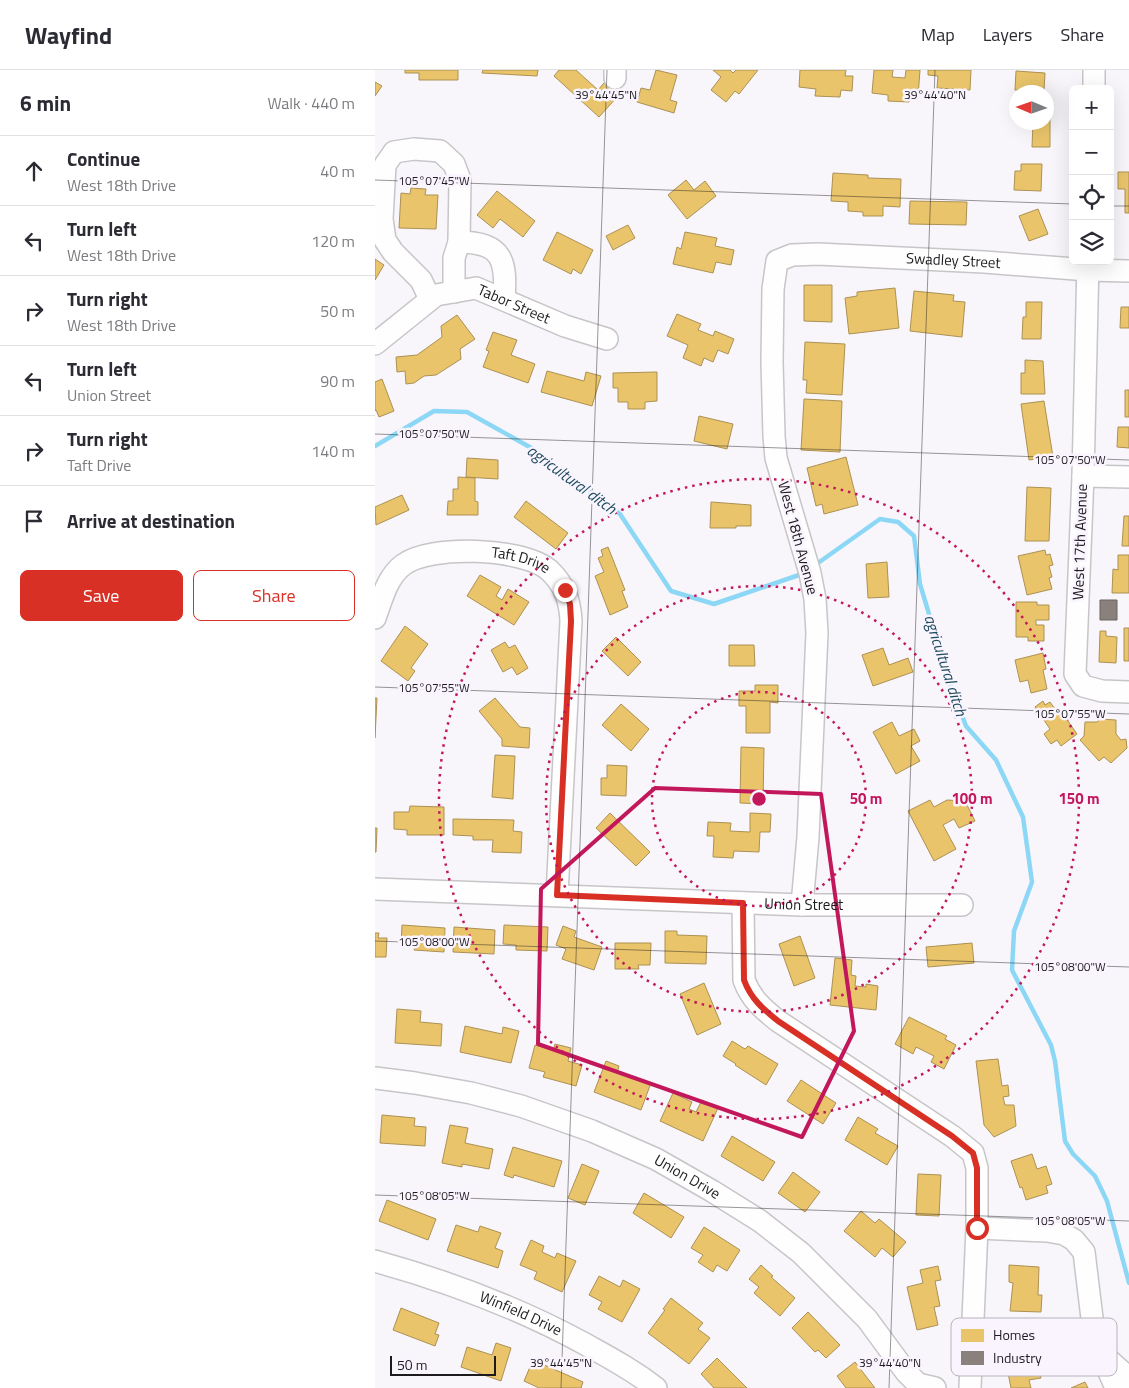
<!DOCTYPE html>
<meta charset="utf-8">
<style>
:root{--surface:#fff;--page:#f2f2f3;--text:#2b2b33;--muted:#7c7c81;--line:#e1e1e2;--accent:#d93025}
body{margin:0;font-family:"Titillium Web",sans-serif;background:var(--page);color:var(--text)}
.controls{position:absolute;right:15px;top:15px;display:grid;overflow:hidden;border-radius:8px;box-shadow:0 5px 20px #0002}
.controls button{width:45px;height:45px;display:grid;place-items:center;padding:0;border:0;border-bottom:1px solid var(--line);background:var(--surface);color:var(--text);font:25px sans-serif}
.compass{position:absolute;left:634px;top:15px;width:45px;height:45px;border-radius:50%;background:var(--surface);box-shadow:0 5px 20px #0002;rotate:272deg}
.scale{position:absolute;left:15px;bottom:12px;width:106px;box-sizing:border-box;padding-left:5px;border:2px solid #1d1b1e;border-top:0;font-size:14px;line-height:18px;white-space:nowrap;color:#1d1b1e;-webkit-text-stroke:4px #f9f4fd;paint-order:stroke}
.stop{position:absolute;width:15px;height:15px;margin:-11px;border:4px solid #d93025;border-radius:50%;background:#fff}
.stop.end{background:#d93025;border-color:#fff;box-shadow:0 1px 5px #0008}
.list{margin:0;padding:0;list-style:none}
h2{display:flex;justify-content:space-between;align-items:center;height:65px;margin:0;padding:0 20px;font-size:21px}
h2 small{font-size:16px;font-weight:400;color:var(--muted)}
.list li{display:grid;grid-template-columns:32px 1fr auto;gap:15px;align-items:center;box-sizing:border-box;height:70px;padding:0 20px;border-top:1px solid var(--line)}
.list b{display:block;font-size:19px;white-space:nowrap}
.list p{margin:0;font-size:16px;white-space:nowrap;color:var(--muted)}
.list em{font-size:16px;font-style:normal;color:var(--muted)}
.actions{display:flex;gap:10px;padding:15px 20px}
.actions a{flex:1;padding:11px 0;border:1px solid var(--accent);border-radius:8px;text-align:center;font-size:18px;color:var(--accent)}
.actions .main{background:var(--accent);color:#fff}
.icon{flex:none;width:28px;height:28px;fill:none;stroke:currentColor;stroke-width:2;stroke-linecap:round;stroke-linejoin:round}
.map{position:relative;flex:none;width:754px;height:1318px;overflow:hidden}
header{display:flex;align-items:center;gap:30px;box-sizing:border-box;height:70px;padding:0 25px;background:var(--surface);border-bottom:1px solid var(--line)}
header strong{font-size:24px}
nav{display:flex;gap:28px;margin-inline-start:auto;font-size:18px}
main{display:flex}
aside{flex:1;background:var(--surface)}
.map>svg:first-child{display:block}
.homes{fill:#e9c46a;stroke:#ac9153}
.industry{fill:#8a817c;stroke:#696260}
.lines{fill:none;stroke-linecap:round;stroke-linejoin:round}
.stream{stroke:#8bd7f5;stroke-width:4.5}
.minor-casing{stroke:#c7c5c8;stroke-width:24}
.minor{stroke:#fefefe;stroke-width:21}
.route{stroke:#d93025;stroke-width:6}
.marked{fill:none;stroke:#c2185b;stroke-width:4;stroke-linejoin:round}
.ticks{fill:none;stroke:#1d1b1e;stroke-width:1;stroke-opacity:0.45}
.ring{fill:none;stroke:#c2185b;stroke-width:2.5;stroke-dasharray:2.5 5}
.labels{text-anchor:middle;stroke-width:5;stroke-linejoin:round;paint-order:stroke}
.street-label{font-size:15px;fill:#1d1b1e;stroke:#f9f4fd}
.water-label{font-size:16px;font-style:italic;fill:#1d4c5d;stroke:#f9f4fd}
.key{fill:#f9f4fd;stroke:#b7b3ba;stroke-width:1}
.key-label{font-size:14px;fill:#1d1b1e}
.ticks-label{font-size:12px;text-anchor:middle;fill:#1d1b1e;stroke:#f9f4fd;stroke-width:5;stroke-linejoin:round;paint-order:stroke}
.centre{fill:#c2185b;stroke:#f9f4fd;stroke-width:2.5}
.ring-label{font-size:15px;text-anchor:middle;font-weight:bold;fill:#c2185b;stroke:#f9f4fd;stroke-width:5;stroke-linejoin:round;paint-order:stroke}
</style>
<header>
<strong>Wayfind</strong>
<nav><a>Map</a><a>Layers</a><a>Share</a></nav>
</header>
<main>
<aside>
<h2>6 min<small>Walk · 440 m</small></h2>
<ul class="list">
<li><svg class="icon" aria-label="ahead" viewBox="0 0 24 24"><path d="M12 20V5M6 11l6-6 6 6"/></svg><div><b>Continue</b><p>West 18th Drive</p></div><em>40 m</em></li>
<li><svg class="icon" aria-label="left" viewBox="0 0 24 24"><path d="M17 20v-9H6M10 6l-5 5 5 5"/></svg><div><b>Turn left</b><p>West 18th Drive</p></div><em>120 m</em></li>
<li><svg class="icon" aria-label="right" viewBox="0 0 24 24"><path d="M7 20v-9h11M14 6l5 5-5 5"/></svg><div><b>Turn right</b><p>West 18th Drive</p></div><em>50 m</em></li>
<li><svg class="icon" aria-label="left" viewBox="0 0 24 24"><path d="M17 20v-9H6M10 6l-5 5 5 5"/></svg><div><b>Turn left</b><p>Union Street</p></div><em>90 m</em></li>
<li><svg class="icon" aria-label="right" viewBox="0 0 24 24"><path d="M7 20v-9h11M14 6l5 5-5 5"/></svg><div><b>Turn right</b><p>Taft Drive</p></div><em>140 m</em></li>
<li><svg class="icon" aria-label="arrive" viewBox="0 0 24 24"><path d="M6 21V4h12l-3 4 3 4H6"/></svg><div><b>Arrive at destination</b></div></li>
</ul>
<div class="actions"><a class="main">Save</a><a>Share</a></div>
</aside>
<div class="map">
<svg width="754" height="1318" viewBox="0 0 754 1318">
<rect width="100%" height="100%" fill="#f9f6fb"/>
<path class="homes" d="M30,0H83V10H44V3H30Z
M108,0H163L162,6L107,3Z
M184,0H201L223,20L229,13L243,26L224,47L179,6Z
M281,0L302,5L295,30L302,32L299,43L262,32L266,18L275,20Z
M338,0H355L358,3L361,0H383L364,24L360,21L351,32L336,20L346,7Z
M425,0H471L470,6H478L477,21L466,20L465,27L440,26L441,19L424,17Z
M499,0H518L517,7L530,8L531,0H545L543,27H534V32L513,31V25L497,23Z
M553,0H596L595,20L562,18L563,6L553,5Z
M641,1L670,3L669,21L640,20Z
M0,12L7,16L0,26Z
M672,42H675V77H657L658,52H672Z
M646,94H667L666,121L639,120L640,101H646Z
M743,102H754V143H750V119H743Z
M458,103L493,105V108L526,109L525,137L508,136V146H488V142L473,141V132L456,131Z
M311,110L319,120L330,111L341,126L312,149L293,125Z
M36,118L51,119L50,125H63L61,159L24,158L26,123L35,124Z
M122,121L160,151L148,167L125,149L118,158L102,145Z
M535,131L592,132L591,155L534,154Z
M663,139L673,164L654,171L644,146Z
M253,155L260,168L238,180L231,166Z
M182,162L218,180L206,204L198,199L196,204L168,190Z
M310,162L342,168L340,176L359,180L356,195L341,192L338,203L298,194L302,177L306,179Z
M0,189L9,195L0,210Z
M429,215H457V252L429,251Z
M520,218L524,258L474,264L470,228L482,226V222Z
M539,221L579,225L578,231L590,232L587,267L535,261Z
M651,232H667L666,269H647L648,247H651Z
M746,237H754V258H745Z
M302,244L326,254L323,260L338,266L340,261L359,269L353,284L343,280L338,292L329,288L326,296L308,288L313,275L292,266Z
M82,245L100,269L85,279L86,289L61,305L49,306L39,313L31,314L30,301L22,302L21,287L42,285L67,267L66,256Z
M118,262L142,270L136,285L160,294L153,313L108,297L114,281L111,280Z
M430,272L470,274L467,325L431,323L432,310H428Z
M650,290L668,291L670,324H646V303H650Z
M172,301L209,311L211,302L226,306L217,336L166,322Z
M282,302V331L270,332V339H253V332H243V318H238V303Z
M7,309L19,341L4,347L1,340L0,341V312Z
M750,320H754V347H750Z
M429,329L467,331L465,382L426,380Z
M669,331L678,387L654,390L646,334Z
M324,346L358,354L352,379L319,371Z
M743,357H754V378L742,377Z
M471,387L483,435L449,444L447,434L441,436L432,398Z
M92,388L123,390V409L91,407Z
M83,407L100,408V431L103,432V445H72L73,431H78V419H83Z
M652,417L676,418L674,471H650Z
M27,425L34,440L1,455L0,437Z
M151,431L193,463L181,479L139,447Z
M336,432L376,435V456H361V458H335Z
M749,446H754V476H747Z
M233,477L250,520L247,521L253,537L235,545L220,506L229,502L223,488L228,486L226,480Z
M670,480L671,485L675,484L678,495L674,496L677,507L674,508L677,519L652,525L643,486Z
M743,485H754V523H737L738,499L743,500Z
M512,492L514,527L493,528L491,494Z
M105,505L126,517L121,526L127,530L133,519L154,532L139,555L92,526Z
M641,532H662V535H674V550H661V555H669V571H653V567H641Z
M30,556L53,574L36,598L40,601L33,611L6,591Z
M749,558H754V591H749Z
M725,561H731V566L742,567L741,593L724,592Z
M241,567L266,592L253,606L227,581Z
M130,572L134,578L140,575L153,598L142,605L137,597L128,602L116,580Z
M354,575H379L380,596H354Z
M508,578L514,595L533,588L538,602L498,616L487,585Z
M668,583L671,599L668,600L672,619L656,623L653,610L645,612L640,590Z
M380,615H403V633L395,632V663H371V636H364V621H380Z
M0,628H2L0,668Z
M120,628L145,657L155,658L154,678L127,676V669L104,641Z
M668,631L670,635L675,632L683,643L686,641L702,664L686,676L682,670L676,674L669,664L675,659L660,637Z
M246,634L274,659L256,681L227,655Z
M725,649L741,650V664L746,670L751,669L752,678L736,693L729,687L724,691L705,670L709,666L710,652H722Z
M517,652L524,666L539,659L545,671L536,676L545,691L521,704L498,662Z
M366,677L389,678L388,734L365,733Z
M120,685L140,686L138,729L117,727Z
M232,695L252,696L251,726L226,725V708H232Z
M555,730L559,737L572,730L590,731L600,751L584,758L579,749L568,755L581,779L559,791L533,741Z
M35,736L69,737V765H32V760L19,759V742H34Z
M235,743L275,782L261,796L221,758Z
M375,743L396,744L395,762H385L384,782L359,781L358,788L338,787L339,766H332L333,752L356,753L355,761L375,762Z
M78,749L139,750L138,761L147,762L146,783L117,782L118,770H98V766L78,765Z
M0,758H2L1,782H0Z
M27,855L70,858L69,882L39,880L40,875H26Z
M129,855L173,857L172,881L141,880V875L128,874Z
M188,856L201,861L199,867L227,877L219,900L187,889L191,879L181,875Z
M79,857L120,860L119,884L78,882Z
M290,861H302V865L332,866L331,894L290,893Z
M0,863H4L3,868H12L11,887H0Z
M425,866L440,908L419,916L404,874Z
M240,873H276L275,895H263L264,899H240Z
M597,873L599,893L553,897L551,877Z
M460,888L477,890L476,905L481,906L480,916L491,917V914L503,916L501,940L455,935Z
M329,913L346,954L322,965L305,924Z
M22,939L46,941L45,952L67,954L66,976L20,973Z
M534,947L572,966L570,969L581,975L569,999L556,992L559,986L541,977L538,984L520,974Z
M90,956L127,964L128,957L144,961L136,993L85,982Z
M357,971L370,979L373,976L403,994L391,1015L360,995L361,994L348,986Z
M180,974L196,978L193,991L207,995L201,1016L168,1007L170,1002L154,998L160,975L178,980Z
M623,989L627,1016L633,1015L634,1026L628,1027L630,1035H639L641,1056L619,1067L609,1055L601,991Z
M231,991L244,996L242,1003L256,1008L257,1006L276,1013L266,1040L219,1022Z
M426,1010L461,1033L448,1054L412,1031Z
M298,1023L317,1032L314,1039L321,1042L327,1030L343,1038L328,1071L285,1051Z
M7,1045L40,1048L39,1056L51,1057L50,1076L5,1073Z
M483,1047L503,1059L500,1063L523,1076L512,1095L470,1070Z
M75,1055L93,1058L90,1073L118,1079L114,1099L87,1094V1097L67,1093Z
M357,1066L400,1092L388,1111L346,1086Z
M138,1077L187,1091L179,1117L139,1105L138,1108L129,1105Z
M657,1084L662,1099L671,1096L677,1114L671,1116L673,1123L651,1130L647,1117L645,1118L636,1091Z
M207,1094L224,1101L210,1135L193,1128Z
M418,1102L445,1122L430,1142L403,1123Z
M543,1104L566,1105L564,1146L541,1145Z
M269,1123L309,1147L296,1168L258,1143Z
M12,1130L61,1149L53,1170L4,1151Z
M486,1141L500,1153L504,1149L531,1172L518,1187L507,1178L500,1187L469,1161Z
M81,1155L103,1162L105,1156L126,1163L120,1178L128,1181L123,1198L72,1181Z
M329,1157L365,1180L352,1201L342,1195L338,1202L323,1192L328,1185L316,1178Z
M156,1170L169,1176L167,1182L180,1188L182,1183L201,1191L187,1222L159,1209L162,1202L145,1195Z
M386,1195L398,1206L396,1207L420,1228L405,1246L379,1223L384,1217L374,1209Z
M634,1195L664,1197L663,1225H667L666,1242L635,1241L638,1213L634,1212Z
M563,1196L566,1210L560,1211L565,1236L559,1237L563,1255L542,1260L532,1217L548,1213L545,1200Z
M224,1206L245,1217L248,1210L265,1219L247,1252L223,1239L227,1232L214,1225Z
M296,1228L328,1253L323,1259L335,1268L314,1294L273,1263L290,1240L288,1239Z
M26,1238L64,1253L60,1264L64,1265L60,1276L18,1260Z
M433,1242L465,1275L451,1288L443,1280L440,1282L417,1258Z
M121,1273L136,1278L126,1311L86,1297L92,1277L117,1285Z
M659,1277L666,1308L654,1310L656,1318H636L633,1303L638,1302L634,1282Z
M342,1288L372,1318H339L326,1304Z
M158,1290L208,1312L206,1318H164L149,1311Z
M480,1292L500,1318H471L462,1306Z
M710,1312L713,1318H696Z"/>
<path class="industry" d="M725,530H742V550H725Z"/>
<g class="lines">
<path class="stream" d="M0,376L59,341L92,342L160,380L245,444L296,521L339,534L424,505
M443,493L505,449L523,452L539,466L545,514L575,614L591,656L621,690L648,747L657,812L639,861L637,900L676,975L680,991L690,1071L698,1084L720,1106L732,1131L754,1213"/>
<g class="minor-casing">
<g id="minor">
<path d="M240,8V0"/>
<path d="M719,19V0"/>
<path d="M713,191L708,406L700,604L708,616L727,621L754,622"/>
<path d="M79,222V188L84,172C127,172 132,190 129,229"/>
<path d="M55,229L46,210L18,182L10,170L7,149L10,95L19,82L39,79L65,81L79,94L85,110L84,172"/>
<path id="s1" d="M0,274L61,225L101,218L190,256L232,269"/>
<path d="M708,406L754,407"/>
<path id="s2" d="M0,548C7,529 12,507 28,495C55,474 149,478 174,500C190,515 195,531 196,551L182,825"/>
<path id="s3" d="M0,819L427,835H587"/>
<path d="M368,833L369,910C376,929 388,939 403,951L577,1066L598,1083L602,1098V1158L595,1318"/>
<path id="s4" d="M427,835L433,767L442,563L440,529L435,503L401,388L399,366L397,292L398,219L402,191L417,185L443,184L609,192L713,200L754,201"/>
<path id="s5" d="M0,1008L40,1013L96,1023L146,1036L217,1061L281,1089L337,1121L385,1151L426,1183L492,1249L531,1302L543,1314L560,1318"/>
<path d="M602,1158L672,1161L689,1164L699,1170L709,1182L720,1273L726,1283L754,1308"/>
<path id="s6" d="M0,1191C72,1211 144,1238 210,1274C235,1288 258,1300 281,1318"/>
<path d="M728,1288L741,1318"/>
</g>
</g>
<use href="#minor" class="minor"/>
</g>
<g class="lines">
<path class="route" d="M190,520L195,534L196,551L182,825L368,833L369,910C376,929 388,939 403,951L577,1066L598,1083L602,1098V1158"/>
</g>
<path class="marked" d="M280,718L446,724L479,961L427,1067L163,974L166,819Z"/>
<path class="ticks" d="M0,110L698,134M735,136H754M0,364L754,390M0,617L754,644M0,871L754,897M0,1125L754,1151M186,1318L232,0M514,1318L560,0"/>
<g class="ring">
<circle cx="384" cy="729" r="107"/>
<circle cx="384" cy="729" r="213"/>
<circle cx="384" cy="729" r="320"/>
</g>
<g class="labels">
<g class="street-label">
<text dy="5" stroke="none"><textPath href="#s4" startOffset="828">Swadley Street</textPath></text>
<text dy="5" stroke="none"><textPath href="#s1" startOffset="160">Tabor Street</textPath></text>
<text transform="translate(423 468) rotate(75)" y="5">West 18th Avenue</text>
<text transform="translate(705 472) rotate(-88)" y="5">West 17th Avenue</text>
<text dy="5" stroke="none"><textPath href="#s2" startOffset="182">Taft Drive</textPath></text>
<text dy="5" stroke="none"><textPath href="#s3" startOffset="429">Union Street</textPath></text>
<text dy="5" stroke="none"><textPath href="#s5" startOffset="330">Union Drive</textPath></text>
<text dy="5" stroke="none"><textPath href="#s6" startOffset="155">Winfield Drive</textPath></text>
</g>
<g class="water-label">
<text transform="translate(197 409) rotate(36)" y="6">agricultural ditch</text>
<text transform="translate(571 595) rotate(72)" y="6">agricultural ditch</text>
</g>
</g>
<rect x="576" y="1248" width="166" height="58" rx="8" class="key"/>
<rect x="586" y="1259" width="23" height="13" fill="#e9c46a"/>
<rect x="586" y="1281" width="23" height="14" fill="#8a817c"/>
<g class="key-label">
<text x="618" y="1270">Homes</text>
<text x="618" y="1293">Industry</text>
</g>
<g class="ticks-label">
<text x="231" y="29">39°44'45"N</text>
<text x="560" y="29">39°44'40"N</text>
<text x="59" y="115">105°07'45"W</text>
<text x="59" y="368">105°07'50"W</text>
<text x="695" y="394">105°07'50"W</text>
<text x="59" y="622">105°07'55"W</text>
<text x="695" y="648">105°07'55"W</text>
<text x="59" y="876">105°08'00"W</text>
<text x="695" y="901">105°08'00"W</text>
<text x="59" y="1130">105°08'05"W</text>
<text x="695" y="1155">105°08'05"W</text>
<text x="186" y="1297">39°44'45"N</text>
<text x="515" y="1297">39°44'40"N</text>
</g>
<circle cx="384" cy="729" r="8" class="centre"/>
<g class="ring-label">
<text x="491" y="734">50 m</text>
<text x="597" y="734">100 m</text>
<text x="704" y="734">150 m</text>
</g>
</svg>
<div class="controls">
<button>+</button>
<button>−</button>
<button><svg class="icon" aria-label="locate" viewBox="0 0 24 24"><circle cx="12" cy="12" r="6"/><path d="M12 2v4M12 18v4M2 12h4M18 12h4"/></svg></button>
<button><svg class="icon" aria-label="layers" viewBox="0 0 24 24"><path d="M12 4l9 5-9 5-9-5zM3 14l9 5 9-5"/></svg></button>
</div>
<svg class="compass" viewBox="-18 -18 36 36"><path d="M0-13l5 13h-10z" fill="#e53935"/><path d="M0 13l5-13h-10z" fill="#7c7c81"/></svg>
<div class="scale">50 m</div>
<div class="stop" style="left:602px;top:1158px"></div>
<div class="stop end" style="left:190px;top:520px"></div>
</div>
</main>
